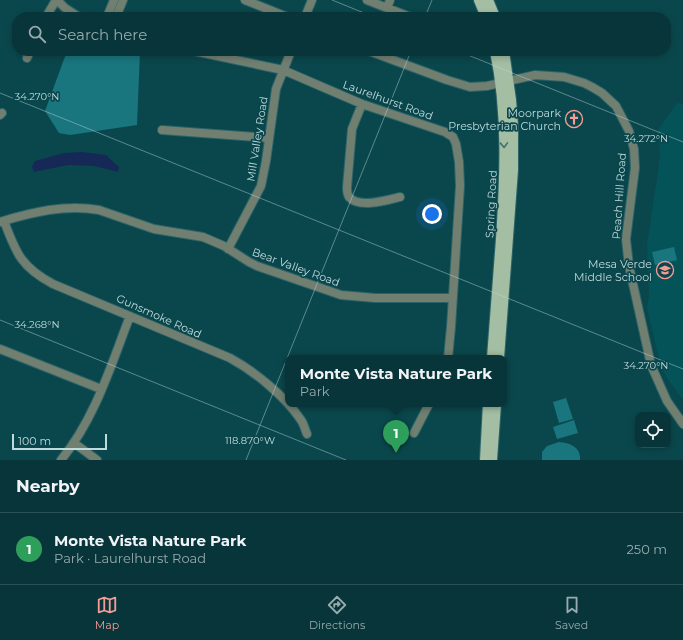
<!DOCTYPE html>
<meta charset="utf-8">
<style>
:root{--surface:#083539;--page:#113d41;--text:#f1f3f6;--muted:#98abae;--line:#295053;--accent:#f59c95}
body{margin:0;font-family:Montserrat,sans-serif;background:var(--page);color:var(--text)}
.controls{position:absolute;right:12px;bottom:12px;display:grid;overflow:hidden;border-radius:8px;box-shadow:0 2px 6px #0003}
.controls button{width:36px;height:36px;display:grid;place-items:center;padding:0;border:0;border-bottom:1px solid var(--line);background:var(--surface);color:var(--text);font:20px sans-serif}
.scale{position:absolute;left:12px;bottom:10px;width:95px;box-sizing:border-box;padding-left:4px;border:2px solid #bfdadd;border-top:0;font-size:11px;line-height:14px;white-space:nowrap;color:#bfdadd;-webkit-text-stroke:3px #0a474c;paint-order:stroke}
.you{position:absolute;left:432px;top:214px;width:14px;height:14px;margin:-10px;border:3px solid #fff;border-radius:50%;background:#1a73e8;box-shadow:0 0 0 6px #1a73e833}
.badge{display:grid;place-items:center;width:26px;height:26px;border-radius:50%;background:var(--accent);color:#fff;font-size:13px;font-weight:700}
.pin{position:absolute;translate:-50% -33px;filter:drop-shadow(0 1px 2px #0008)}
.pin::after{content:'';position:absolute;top:21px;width:14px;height:12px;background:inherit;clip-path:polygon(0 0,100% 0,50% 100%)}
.popup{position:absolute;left:285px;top:355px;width:222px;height:52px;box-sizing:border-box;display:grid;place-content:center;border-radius:8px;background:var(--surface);filter:drop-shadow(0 1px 3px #0005);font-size:13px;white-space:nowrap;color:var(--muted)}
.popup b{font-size:15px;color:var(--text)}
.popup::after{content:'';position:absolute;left:50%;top:100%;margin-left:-8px;border:8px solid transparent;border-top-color:var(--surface)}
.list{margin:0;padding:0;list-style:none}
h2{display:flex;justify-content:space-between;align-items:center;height:52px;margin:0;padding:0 16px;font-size:17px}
h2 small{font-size:13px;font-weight:400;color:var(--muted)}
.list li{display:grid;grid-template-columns:26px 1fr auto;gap:12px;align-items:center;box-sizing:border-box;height:72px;padding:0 16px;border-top:1px solid var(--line)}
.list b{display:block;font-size:15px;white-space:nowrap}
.list p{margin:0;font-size:13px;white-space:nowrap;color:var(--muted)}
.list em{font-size:13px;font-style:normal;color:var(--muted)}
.icon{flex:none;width:22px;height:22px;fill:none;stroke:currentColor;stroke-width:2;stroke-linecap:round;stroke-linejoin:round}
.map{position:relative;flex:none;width:683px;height:460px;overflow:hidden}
.search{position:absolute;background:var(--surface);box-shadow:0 2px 6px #0003;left:12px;right:12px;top:12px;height:44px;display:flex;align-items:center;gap:10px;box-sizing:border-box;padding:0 14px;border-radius:16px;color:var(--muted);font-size:15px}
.sheet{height:124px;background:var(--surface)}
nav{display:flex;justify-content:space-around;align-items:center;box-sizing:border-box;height:56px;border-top:1px solid var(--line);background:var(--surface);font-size:11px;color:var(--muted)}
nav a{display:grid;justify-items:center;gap:2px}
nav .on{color:var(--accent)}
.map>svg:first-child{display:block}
.built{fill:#045359}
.green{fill:#19767e}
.water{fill:#162956}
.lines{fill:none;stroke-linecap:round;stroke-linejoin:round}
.minor-casing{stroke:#2e6469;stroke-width:10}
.major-casing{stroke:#2e6469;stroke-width:12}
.minor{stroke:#717f71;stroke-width:8}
.major{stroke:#a3bea2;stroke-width:10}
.oneway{stroke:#40716a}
.ticks{fill:none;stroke:#bfdadd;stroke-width:1;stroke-opacity:0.45}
.labels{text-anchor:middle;stroke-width:3.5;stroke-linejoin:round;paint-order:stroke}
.street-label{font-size:11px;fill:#bfdadd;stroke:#0a474c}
.poi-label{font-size:11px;fill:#bfdadd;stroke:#0a474c;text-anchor:end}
.ticks-label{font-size:10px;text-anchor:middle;fill:#bfdadd;stroke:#0a474c;stroke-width:3.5;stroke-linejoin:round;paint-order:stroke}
</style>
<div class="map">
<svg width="683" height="460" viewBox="0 0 683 460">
<rect width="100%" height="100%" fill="#0a474c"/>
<path class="built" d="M677,103L683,104V400L667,378L661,367L647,308L649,295L647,245L658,172L660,154L658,130Z"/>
<path class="green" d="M67,51H140L137,125L70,135L59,133L45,111Z
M674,247L677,260L655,265L652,252Z
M566,398L573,419L559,423L553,402Z
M574,420L578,433L557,439L553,427Z
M559,442C570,443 581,447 580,460H542V452L547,446Z"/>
<path class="water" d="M82,152L106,155L119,167L118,172L94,166L68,165L34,172L32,167L35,161L64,153Z"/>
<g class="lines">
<g class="minor-casing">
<path id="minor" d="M57,0L65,8L79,17
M245,0L287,17
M367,0L410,17
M387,8L390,0
M46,17L56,0
M107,17L114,0
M116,17L123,0
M305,17L312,0
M194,51L283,70L362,104L445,132L453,137L456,144L459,162L460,186L451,327L448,358
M369,51L447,80L470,87L487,86L535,75L564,77L584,83L592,87L602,93L616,106L629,131L634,149L635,168L626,239L629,266L651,365L667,401L683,424
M27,58L30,51
M362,104L352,129L347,187C347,191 347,194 349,197C359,209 388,200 400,197
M0,115L2,113
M162,130L269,138
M4,221C16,253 21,267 53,284L230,358C254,371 285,396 301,420C304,424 305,430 307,434
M0,222C32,212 66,204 99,210L154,229L203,237L224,246L249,262L257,266L341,295L375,298H452
M228,249L261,186L266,161L276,89L291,51
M0,349L101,389
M414,433L429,404
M74,443L97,460
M61,460C95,419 111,365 130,316"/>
</g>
<g class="major-casing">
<path id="major" d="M479,0L486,17
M488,0L495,17
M492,358C495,318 498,279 501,239C505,177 508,113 495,51
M499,358L513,170V126L511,100L504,51
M485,460L488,404
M492,460L496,404"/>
</g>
<use href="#minor" class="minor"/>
<use href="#major" class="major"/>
</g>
<defs><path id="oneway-chevron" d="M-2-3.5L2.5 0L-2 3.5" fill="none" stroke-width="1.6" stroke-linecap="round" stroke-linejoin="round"/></defs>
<use class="oneway" href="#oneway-chevron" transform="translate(504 145) rotate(88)"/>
<path class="ticks" d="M332,0L374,17M425,17L432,0M458,51L683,142M0,93L683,369M0,320L346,460M246,460L411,51"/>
<defs>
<g id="church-ring" transform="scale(0.9)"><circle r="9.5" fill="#0a474c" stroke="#f59c95" stroke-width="1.5"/><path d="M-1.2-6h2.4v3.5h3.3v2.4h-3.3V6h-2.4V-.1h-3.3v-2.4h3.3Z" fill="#f59c95"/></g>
<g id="school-ring" transform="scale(0.9)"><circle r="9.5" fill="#0a474c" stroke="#f59c95" stroke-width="1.5"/><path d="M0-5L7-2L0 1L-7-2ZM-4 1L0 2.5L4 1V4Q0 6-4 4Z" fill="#f59c95"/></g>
</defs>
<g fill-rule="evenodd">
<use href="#church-ring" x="574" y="119"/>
<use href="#school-ring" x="665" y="270"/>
</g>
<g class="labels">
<g class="street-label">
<text transform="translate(388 100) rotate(20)" y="4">Laurelhurst Road</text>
<text transform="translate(257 139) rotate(-81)" y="4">Mill Valley Road</text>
<text transform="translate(619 196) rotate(-86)" y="4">Peach Hill Road</text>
<text transform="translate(491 204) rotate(-87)" y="4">Spring Road</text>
<text transform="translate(296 267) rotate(20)" y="4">Bear Valley Road</text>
<text transform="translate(159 316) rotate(24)" y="4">Gunsmoke Road</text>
</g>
<g class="poi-label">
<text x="561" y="117">Moorpark<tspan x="561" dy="13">Presbyterian Church</tspan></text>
<text x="652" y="268">Mesa Verde<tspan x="652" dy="13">Middle School</tspan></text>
</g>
</g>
<g class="ticks-label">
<text x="37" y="100">34.270°N</text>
<text x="646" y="142">34.272°N</text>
<text x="37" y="328">34.268°N</text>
<text x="646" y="369">34.270°N</text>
<text x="250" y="444">118.870°W</text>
</g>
</svg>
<div class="controls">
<button><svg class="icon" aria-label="locate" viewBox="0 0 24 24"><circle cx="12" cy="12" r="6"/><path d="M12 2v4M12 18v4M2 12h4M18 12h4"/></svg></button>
</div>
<div class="scale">100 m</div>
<div class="you"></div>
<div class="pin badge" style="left:396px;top:453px;background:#2e9e5b">1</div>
<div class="popup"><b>Monte Vista Nature Park</b>Park</div>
<div class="search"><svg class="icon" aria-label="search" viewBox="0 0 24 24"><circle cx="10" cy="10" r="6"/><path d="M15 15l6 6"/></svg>Search here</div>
</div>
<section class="sheet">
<h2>Nearby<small></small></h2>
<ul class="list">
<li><span class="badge" style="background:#2e9e5b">1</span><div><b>Monte Vista Nature Park</b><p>Park · Laurelhurst Road</p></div><em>250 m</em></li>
</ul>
</section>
<nav>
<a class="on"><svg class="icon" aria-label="map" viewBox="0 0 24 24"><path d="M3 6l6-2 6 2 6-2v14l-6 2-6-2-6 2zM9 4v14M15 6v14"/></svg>Map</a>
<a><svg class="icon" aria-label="directions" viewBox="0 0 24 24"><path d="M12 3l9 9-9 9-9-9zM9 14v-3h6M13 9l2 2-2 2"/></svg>Directions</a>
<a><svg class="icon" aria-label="saved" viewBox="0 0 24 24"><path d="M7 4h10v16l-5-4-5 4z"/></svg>Saved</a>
</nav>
